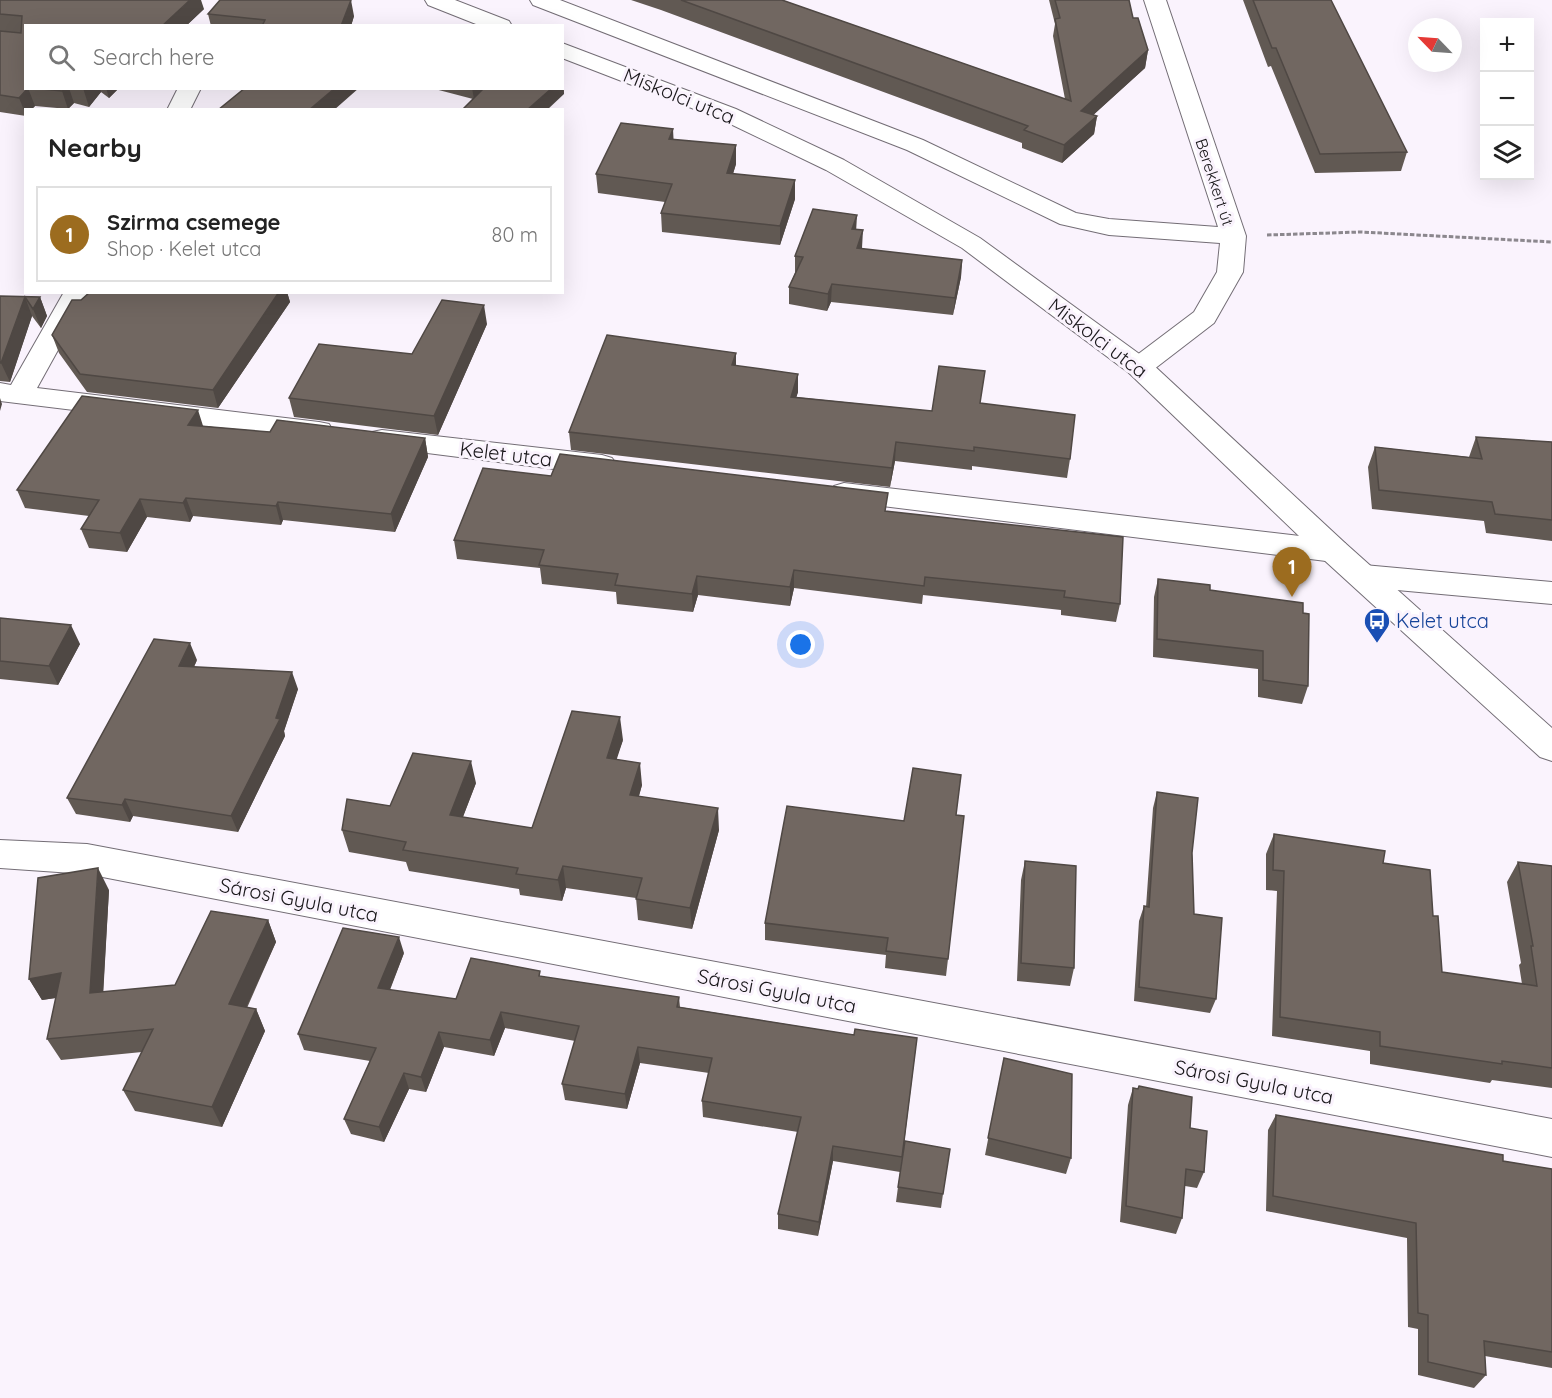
<!DOCTYPE html>
<meta charset="utf-8">
<style>
:root{--surface:#fff;--page:#f6f6f6;--text:#222;--muted:#767676;--line:#e0e0e0;--accent:#9c6c1f}
body{margin:0;font-family:Quicksand,sans-serif;background:var(--page);color:var(--text)}
.controls{position:absolute;right:18px;top:18px;display:grid;overflow:hidden;border-radius:0px;box-shadow:0 6px 24px #0002}
.controls button{width:54px;height:54px;display:grid;place-items:center;padding:0;border:0;border-bottom:2px solid var(--line);background:var(--surface);color:var(--text);font:30px sans-serif}
.compass{position:absolute;left:1408px;top:18px;width:54px;height:54px;border-radius:50%;background:var(--surface);box-shadow:0 6px 24px #0002;rotate:295deg}
.you{position:absolute;left:801px;top:645px;width:21px;height:21px;margin:-15px;border:4px solid #fff;border-radius:50%;background:#1a73e8;box-shadow:0 0 0 9px #1a73e833}
.badge{display:grid;place-items:center;width:39px;height:39px;border-radius:50%;background:var(--accent);color:#fff;font-size:20px;font-weight:700}
.pin{position:absolute;translate:-50% -50px;filter:drop-shadow(0 2px 3px #0008)}
.pin::after{content:'';position:absolute;top:32px;width:21px;height:18px;background:inherit;clip-path:polygon(0 0,100% 0,50% 100%)}
.list{margin:0;padding:0;list-style:none}
h2{display:flex;justify-content:space-between;align-items:center;height:78px;margin:0;padding:0 24px;font-size:26px}
h2 small{font-size:20px;font-weight:400;color:var(--muted)}
.list li{display:grid;grid-template-columns:39px 1fr auto;gap:18px;align-items:center;box-sizing:border-box;height:96px;margin:0 12px 12px;padding:0 12px;border:2px solid var(--line);border-radius:0px}
.list b{display:block;font-size:22px;white-space:nowrap}
.list p{margin:0;font-size:20px;white-space:nowrap;color:var(--muted)}
.list em{font-size:20px;font-style:normal;color:var(--muted)}
.icon{flex:none;width:33px;height:33px;fill:none;stroke:currentColor;stroke-width:2;stroke-linecap:round;stroke-linejoin:round}
.map{position:relative;flex:none;width:1552px;height:1398px;overflow:hidden}
.search{position:absolute;background:var(--surface);box-shadow:0 6px 24px #0002;left:24px;top:24px;width:540px;height:66px;display:flex;align-items:center;gap:15px;box-sizing:border-box;padding:0 21px;border-radius:0px;color:var(--muted);font-size:22px}
.panel{position:absolute;background:var(--surface);box-shadow:0 6px 24px #0002;left:24px;top:108px;width:540px;height:186px;border-radius:0px}
.map>svg:first-child{display:block}
.lines{fill:none;stroke-linecap:round;stroke-linejoin:round}
.street-casing{stroke:#736d75;stroke-width:2}
.secondary-casing{stroke:#736d75;stroke-width:2}
.path{stroke:#8b878d;stroke-width:3;stroke-dasharray:4.5 2;stroke-linecap:butt}
.street{fill:#fff;fill-rule:evenodd}
.secondary{fill:#fff;fill-rule:evenodd}
.wall{fill:#615953}
.shaded-wall{fill:#4f4844}
.building{fill:#716761;stroke:#4f4844;stroke-width:1.5}
.labels{text-anchor:middle;stroke-width:6;stroke-linejoin:round;paint-order:stroke}
.far-street-label{font-size:16px;fill:#19171a;stroke:#faf3fd}
.street-label{font-size:20px;fill:#19171a;stroke:#faf3fd}
.transit-label{font-size:20px;fill:#164399;stroke:#faf3fd;text-anchor:start}
</style>
<div class="map">
<svg width="1552" height="1398" viewBox="0 0 1552 1398">
<rect width="100%" height="100%" fill="#faf3fd"/>
<g class="lines">
<g class="street-casing">
<path id="street" d="M530,0H560L923,140L1076,213L1109,219L1218,227L1144,0H1166L1246,236L1243,272L1214,323L1149,373L1139,376L1129,373L1125,367L1129,361L1194,312L1217,272L1220,243L1109,235L1060,224L907,150L533,5Z
M178,88H201L190,110H167Z
M64,292H90L37,388L319,422L329,424L333,431L329,438L319,440L0,401V383L11,385Z
M382,430L602,455L612,458L617,465L612,472L602,475L372,446L368,439L372,432Z
M844,483L1334,540L1345,543L1349,551L1345,559L1334,562L834,500L829,493L834,486Z
M1364,565L1552,582V604L1364,587L1353,584L1349,576L1353,568Z
M0,840L87,844L1552,1119V1157L87,874L0,868Z"/>
</g>
<g class="secondary-casing">
<path id="secondary" d="M425,0H455L509,21L512,26H481L428,5Z
M562,43L736,109L844,160L980,238L1149,361L1345,543L1552,728V761L1540,757L1323,559L1129,373L962,248L826,170L720,119L562,58Z"/>
</g>
<path class="path" d="M1267,235L1361,232L1552,242"/>
<use href="#street" class="street"/>
<use href="#secondary" class="secondary"/>
</g>
<path class="wall" d="M0,0L204,9L186,26H26V88H119L109,98L101,92L89,107L74,103L68,109L35,106L31,110H26V116L0,112Z
M631,0H782L1065,99L1053,36L1055,24L1049,0H1129L1133,18L1148,50L1145,68L1093,115L1097,116L1094,134L1062,163L1022,148V143L661,10Z
M1243,0H1331L1407,152L1401,171L1315,173L1271,66L1268,67Z
M208,14L354,16L351,26H211Z
M563,79L564,94L473,99L431,88H562Z
M674,140L736,164L733,174L795,180V199L780,245L662,232L661,213L665,202L598,193L596,174Z
M857,230L862,249L962,260L961,277L953,315L831,302L827,311L789,304V287L795,273V256Z
M90,292H287L290,302L218,408L87,392L59,353L52,335L81,300Z
M0,296L40,297L47,316L41,328L32,316L10,382L0,381Z
M487,324L438,435L294,417L289,398L412,354Z
M736,366L798,374V392L796,397L932,411L981,403L1070,459L1067,478L972,466V470L895,461L890,487L571,450L569,432Z
M203,426L270,432L425,438L428,457L395,532L283,520L281,525L193,516L190,522L147,517L127,552L89,548L81,529L89,516L25,508L17,490Z
M1476,437L1552,442V541L1486,533L1484,521L1372,509L1368,467L1375,447L1469,457Z
M886,512L1120,604L1116,622L1061,615V610L923,595L922,604L794,588L790,606L698,595L693,612L617,604L616,592L542,584L540,568L457,559L454,540Z
M1158,579L1210,590L1308,686L1302,704L1258,697V669L1153,657L1154,597Z
M0,618L80,644L58,685L0,679Z
M197,660L194,667L298,689L284,731L285,736L238,832L133,816L130,822L76,814L67,798Z
M623,740L616,759L642,785L639,796L719,830L692,929L638,920L636,898L566,888L562,901L520,895L519,889L409,871L406,862L349,852L342,830L390,806L476,783L463,817L532,828Z
M1157,792L1192,853L1194,914L1216,999L1210,1013L1134,1001L1139,921L1144,906L1146,907L1153,808Z
M904,821L948,959L946,976L885,968L886,955L765,940V923Z
M1274,834L1383,863L1433,916L1442,972L1522,984L1519,965L1521,963L1507,882L1518,862L1552,866V1088L1492,1080L1490,1083L1370,1064V1051L1272,1036L1277,891L1266,890V854Z
M1025,861L1074,968L1070,986L1017,981L1021,880Z
M109,890L103,992L175,985L268,920L276,942L247,1008L256,1009L265,1031L222,1127L135,1111L123,1090L142,1052L61,1060L47,1039L56,998L42,1000L29,979Z
M404,953L390,990L456,999L541,977L679,997L680,1007L854,1035L917,1038L901,1169L943,1194L941,1208L896,1202L900,1172L833,1161L818,1236L778,1229V1214L798,1132L703,1117L702,1101L709,1073L640,1063L627,1109L565,1100L562,1084L575,1041L505,1028L494,1056L444,1047L426,1092L409,1089L384,1142L351,1134L344,1119L370,1061L304,1050L298,1034Z
M1004,1058L1071,1158L1066,1174L985,1155Z
M1139,1086L1190,1128L1204,1172L1197,1188L1185,1186L1182,1218L1176,1234L1120,1222L1128,1105L1133,1088L1138,1089Z
M1276,1115L1503,1161L1552,1169V1368L1485,1356L1486,1375L1474,1388L1418,1375V1329L1408,1327L1407,1238L1266,1211L1268,1130Z"/>
<path class="shaded-wall" d="M190,0H201L204,9L186,26H162Z
M351,0L354,16L351,26H341Z
M1148,50L1145,68L1079,128L1081,111Z
M563,79L564,94L547,110H527L552,88H562Z
M28,88L35,106L31,110H26V115L19,98Z
M65,88H69L74,103L68,109L62,91Z
M83,88H100L101,92L89,107Z
M106,88H119L109,98Z
M335,88H359L334,110H309Z
M472,88H485L474,99Z
M1097,116L1094,134L1062,163L1064,145Z
M673,129L674,148L669,139Z
M736,145V164L727,192V173Z
M795,180V199L780,245V226Z
M857,215L856,233L852,229Z
M863,230L862,248L856,266L857,248Z
M962,260L961,277L953,315L955,298Z
M832,284L831,302L827,311L828,294Z
M279,292H287L290,302L218,408L213,390Z
M25,297L32,316L10,382L1,363Z
M40,297L47,316L41,328L33,309Z
M484,305L487,324L438,435L434,416Z
M736,353V372L732,365Z
M798,374V392L791,415V397Z
M0,398L2,404L0,411Z
M198,410L204,429L188,425Z
M425,438L428,457L395,532L391,514Z
M896,442L895,461L890,487L892,468Z
M186,498L193,516L190,522L183,503Z
M140,499L147,517L127,552L120,533Z
M278,502L283,520L281,525L276,506Z
M794,570V588L790,606V587Z
M697,576L698,595L693,612L692,594Z
M71,625L80,644L58,685L49,666Z
M190,643L197,660L186,683L179,666Z
M292,672L298,689L284,731L285,736L238,832L231,816L276,718Z
M620,717L623,740L610,780L607,758Z
M471,761L476,783L455,837L450,815Z
M640,763L642,785L633,816L630,795Z
M125,799L133,816L130,822L122,805Z
M718,808L719,830L692,929L690,908Z
M563,866L566,888L562,901L558,880Z
M98,868L109,890L102,1015L90,993Z
M268,920L276,942L238,1025L229,1004Z
M399,937L404,953L384,1004L378,988Z
M61,973L74,995L42,1000L29,979Z
M256,1009L265,1031L222,1127L212,1107Z
M501,1012L505,1028L494,1056L490,1040Z
M439,1032L444,1047L426,1092L421,1077Z
M638,1047L640,1063L627,1109L625,1094Z
M404,1073L409,1089L384,1142L379,1127Z
M833,1146V1161L818,1236L819,1222Z"/>
<path class="building" d="M0,0H190L162,26H26V88H28L19,98L0,95V31L21,33L22,16L0,14Z
M220,0H351L341,26H262L265,20L208,14Z
M681,0H782L1071,101L1055,19L1060,18L1055,0H1129L1133,18H1138L1148,50L1081,111L1097,116L1064,145L1024,130L1028,126Z
M1253,0H1331L1407,152L1320,154L1276,48H1272Z
M33,88H65L62,91Z
M245,88H335L309,110H218Z
M484,88H552L527,110H462Z
M621,123L673,129L669,139L736,145L727,173L795,180L780,226L661,213L672,184L596,174Z
M813,209L857,215L852,229L863,230L857,248L962,260L955,298L832,284L828,294L789,287L803,257L795,256Z
M90,292H279L213,390L80,374L52,335L72,300H81Z
M0,296L40,297L33,309L25,297L1,363H0Z
M442,300L484,305L434,416L289,398L319,344L412,354Z
M607,335L736,353L732,365L798,374L791,397L932,411L939,366L985,371L980,403L1075,415L1070,459L974,447V451L896,442L892,468L569,432Z
M82,396L198,410L188,425L270,432L277,420L425,438L391,514L278,502L276,506L186,498L183,503L140,499L120,533L81,529L99,500L17,490Z
M1476,437L1552,442V520L1495,514L1492,502L1379,490L1375,447L1482,459Z
M560,454L888,493L885,511L1123,537L1120,604L1064,597L1065,591L925,577L924,586L794,570L790,587L697,576L692,594L615,585L618,574L539,565L544,550L454,540L483,468L551,476Z
M1158,579L1210,585V590L1303,603V613L1309,614L1308,686L1263,680V651L1157,639Z
M0,618L71,625L49,666L0,661Z
M154,639L190,643L179,666L292,672L276,718L280,719L231,816L125,799L122,805L67,798Z
M572,711L620,717L607,758L640,763L630,795L718,808L690,908L636,899L642,878L563,866L558,880L516,874L518,868L403,850L406,842L342,830L347,799L390,806L413,753L471,761L450,815L532,828Z
M913,768L961,775L956,815L964,816L948,959L886,951L888,938L765,923L787,806L904,821Z
M1157,792L1198,798L1192,853L1194,914L1222,918L1216,999L1139,987L1144,906L1149,907Z
M1274,834L1385,851L1383,863L1430,870L1433,916H1438L1442,972L1537,986L1531,946H1533L1518,862L1552,866V1068L1502,1061V1064L1380,1046V1032L1280,1017L1284,871L1273,870Z
M1025,861L1076,866L1074,968L1021,963Z
M98,868L90,993L175,985L211,911L268,920L229,1004L256,1009L212,1107L123,1090L153,1029L47,1039L61,973L29,979L38,878Z
M343,928L399,937L378,988L456,999L471,958L540,971L539,976L679,997L677,1007L854,1035L855,1029L917,1038L902,1157L833,1146L819,1222L778,1214L801,1117L702,1101L712,1058L638,1047L625,1094L562,1084L579,1026L501,1012L490,1040L439,1032L421,1077L404,1073L379,1127L344,1119L376,1048L298,1034Z
M1004,1058L1072,1074L1071,1158L988,1138Z
M1139,1086L1192,1097L1190,1128L1207,1131L1204,1172L1186,1169L1182,1218L1126,1206L1133,1088L1138,1089Z
M1276,1115L1503,1155V1161L1552,1169V1352L1484,1341L1486,1375L1428,1362V1315L1418,1313L1416,1223L1273,1196Z
M905,1141L950,1149L943,1194L898,1187Z"/>
<defs>
<g id="bus-pin" transform="scale(1.35)"><path d="M0 17L-7.5 6A9.5 9.5 0 1 1 7.5 6Z" fill="#1a4fb4" stroke="#faf3fd"/><path d="M-5-6H5V4H4V6H2V4H-2V6H-4V4H-5ZM-3.5-4V0h7V-4ZM-3.5 1.2v1.5H-2V1.2ZM2 1.2v1.5H3.5V1.2Z" fill="#fff"/></g>
</defs>
<g fill-rule="evenodd">
<use href="#bus-pin" x="1377" y="621"/>
</g>
<g class="labels">
<g class="far-street-label">
<text transform="translate(1215 182) rotate(72)" y="6">Berekkert út</text>
</g>
<g class="street-label">
<text transform="translate(679 96) rotate(22)" y="7">Miskolci utca</text>
<text transform="translate(1098 338) rotate(37)" y="7">Miskolci utca</text>
<text transform="translate(506 454) rotate(7)" y="7">Kelet utca</text>
<text transform="translate(299 900) rotate(11)" y="7">Sárosi Gyula utca</text>
<text transform="translate(777 991) rotate(11)" y="7">Sárosi Gyula utca</text>
<text transform="translate(1254 1082) rotate(11)" y="7">Sárosi Gyula utca</text>
</g>
<g class="transit-label">
<text x="1396" y="628">Kelet utca</text>
</g>
</g>
</svg>
<div class="controls">
<button>+</button>
<button>−</button>
<button><svg class="icon" aria-label="layers" viewBox="0 0 24 24"><path d="M12 4l9 5-9 5-9-5zM3 14l9 5 9-5"/></svg></button>
</div>
<svg class="compass" viewBox="-18 -18 36 36"><path d="M0-13l5 13h-10z" fill="#e53935"/><path d="M0 13l5-13h-10z" fill="#767676"/></svg>
<div class="you"></div>
<div class="pin badge" style="left:1292px;top:597px">1</div>
<div class="search"><svg class="icon" aria-label="search" viewBox="0 0 24 24"><circle cx="10" cy="10" r="6"/><path d="M15 15l6 6"/></svg>Search here</div>
<section class="panel">
<h2>Nearby<small></small></h2>
<ul class="list">
<li><span class="badge">1</span><div><b>Szirma csemege</b><p>Shop · Kelet utca</p></div><em>80 m</em></li>
</ul>
</section>
</div>
